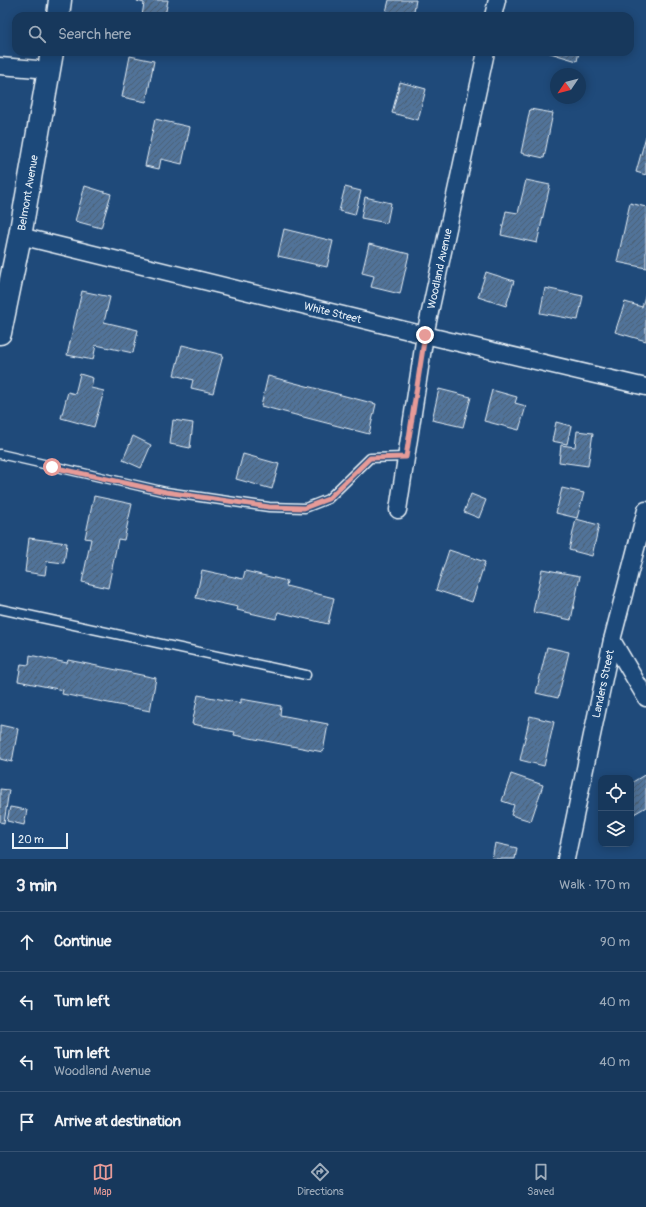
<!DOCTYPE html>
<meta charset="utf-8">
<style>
:root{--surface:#17385c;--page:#244365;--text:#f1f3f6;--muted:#9eacbb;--line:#365272;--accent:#e69b98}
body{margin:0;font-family:Pangolin,sans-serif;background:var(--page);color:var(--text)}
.controls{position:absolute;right:12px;bottom:12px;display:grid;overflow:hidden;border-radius:8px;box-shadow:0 2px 10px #0003}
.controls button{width:36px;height:36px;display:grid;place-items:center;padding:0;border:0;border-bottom:1px solid var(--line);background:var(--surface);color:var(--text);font:20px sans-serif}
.compass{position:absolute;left:550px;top:68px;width:36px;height:36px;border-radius:50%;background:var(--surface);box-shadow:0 2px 10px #0003;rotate:235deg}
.scale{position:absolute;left:12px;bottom:10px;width:56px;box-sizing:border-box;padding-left:4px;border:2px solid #e8f1f8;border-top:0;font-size:11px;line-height:14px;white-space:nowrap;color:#e8f1f8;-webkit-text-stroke:3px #1f4a7a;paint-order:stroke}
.stop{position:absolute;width:12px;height:12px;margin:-9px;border:3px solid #e69b98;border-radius:50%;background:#fff}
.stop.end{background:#e69b98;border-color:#fff;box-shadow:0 1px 4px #0008}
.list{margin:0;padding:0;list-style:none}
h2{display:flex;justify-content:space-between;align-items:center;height:52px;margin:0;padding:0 16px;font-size:17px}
h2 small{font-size:13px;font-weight:400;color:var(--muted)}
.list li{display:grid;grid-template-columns:26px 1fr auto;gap:12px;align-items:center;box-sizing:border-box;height:60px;padding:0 16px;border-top:1px solid var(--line)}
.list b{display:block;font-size:15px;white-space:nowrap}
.list p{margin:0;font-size:13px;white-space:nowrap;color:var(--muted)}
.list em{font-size:13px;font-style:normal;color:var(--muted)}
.icon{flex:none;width:22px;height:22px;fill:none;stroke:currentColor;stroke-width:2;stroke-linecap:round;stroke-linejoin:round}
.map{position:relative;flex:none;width:646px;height:859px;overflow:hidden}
.search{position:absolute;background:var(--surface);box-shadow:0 2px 10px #0003;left:12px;right:12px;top:12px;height:44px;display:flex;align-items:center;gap:10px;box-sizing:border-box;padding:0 14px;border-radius:12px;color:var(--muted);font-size:15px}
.sheet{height:292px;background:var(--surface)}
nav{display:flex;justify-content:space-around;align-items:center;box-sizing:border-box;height:56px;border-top:1px solid var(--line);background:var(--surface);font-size:11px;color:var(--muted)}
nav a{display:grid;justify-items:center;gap:2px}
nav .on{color:var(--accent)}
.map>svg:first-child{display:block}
.building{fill:url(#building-hatch);stroke:#e8f1f8}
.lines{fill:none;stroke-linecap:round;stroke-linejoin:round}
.service-casing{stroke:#e8f1f8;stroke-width:11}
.minor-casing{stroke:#e8f1f8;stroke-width:19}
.secondary-casing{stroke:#e8f1f8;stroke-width:25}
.service{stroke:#1f4a7a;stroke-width:8}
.minor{stroke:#1f4a7a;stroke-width:16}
.secondary{stroke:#1f4a7a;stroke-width:22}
.route{stroke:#e69b98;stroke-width:5}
.labels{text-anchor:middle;stroke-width:4;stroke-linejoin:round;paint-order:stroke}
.street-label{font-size:11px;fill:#e8f1f8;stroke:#1f4a7a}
</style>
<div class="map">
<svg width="646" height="859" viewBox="0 0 646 859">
<defs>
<pattern id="building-hatch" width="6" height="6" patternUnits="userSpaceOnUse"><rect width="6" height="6" fill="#517399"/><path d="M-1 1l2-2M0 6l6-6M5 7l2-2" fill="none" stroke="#4c5e72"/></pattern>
</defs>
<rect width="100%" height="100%" fill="#1f4a7a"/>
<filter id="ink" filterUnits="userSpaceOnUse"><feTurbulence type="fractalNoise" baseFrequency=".025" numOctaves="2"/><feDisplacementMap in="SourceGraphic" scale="8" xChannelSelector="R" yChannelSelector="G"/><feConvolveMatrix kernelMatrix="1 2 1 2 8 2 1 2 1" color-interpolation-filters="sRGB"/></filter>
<g filter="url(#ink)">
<path class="building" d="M137,0H168L165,16H142L144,3L137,1Z
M389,0H416L413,16H385Z
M547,52H579L577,61Z
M130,56L154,61L146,102L122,97Z
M400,82L426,89L418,120L392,113Z
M530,109L553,113L544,158L521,153Z
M155,119L190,127L182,164L161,159L159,169L145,166Z
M646,136V175L636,172Z
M526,180L550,185L537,243L501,235L506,211L518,213Z
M85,186L111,194L101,228L75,221Z
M345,187L361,191L355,215L339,211Z
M365,197L391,203L387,223L361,218Z
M630,203L646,207V268L617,262Z
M284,229L333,241L327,267L278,256Z
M369,244L409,254L400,294L371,287L374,276L362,273Z
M486,272L514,281L506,306L478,297Z
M545,288L583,296L578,320L540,313Z
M82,291L110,297L104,322L138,330L133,353L96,345L93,360L67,355Z
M646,292V341L615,332L625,302L642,307Z
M182,345L223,355L213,393L191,388L193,380L174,375Z
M80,374L93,378L91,388L104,391L94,427L61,418L68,392L75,394Z
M268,376L376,404L369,434L261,406Z
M439,389L471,397L463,427L432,420Z
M492,390L517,397L515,403L526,406L519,430L484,421Z
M173,420L193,423L190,448L170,444Z
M556,422L571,426L567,444L552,441Z
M577,431L593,433L588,466L559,462L561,445L575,447Z
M133,436L151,445L141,468L123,460Z
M243,454L279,464L272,489L236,479Z
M562,488L584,493L577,518L556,513Z
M471,494L486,500L479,518L464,512Z
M94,496L132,504L124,540L118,539L108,588L82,582L91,539L85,538Z
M576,519L599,525L592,556L569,550Z
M29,538L67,543L64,563L47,561L45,575L25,572Z
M449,550L485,562L472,602L436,590Z
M542,569L580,576L571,620L533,612Z
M202,570L243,579L245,571L287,581L286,586L334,598L328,624L278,612L276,619L237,610L238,607L196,598Z
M547,647L569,652L558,698L536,693Z
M30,655L67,663L68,660L156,678L150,711L62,694L63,690L18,681L21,664L29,665Z
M198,695L241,703V699L281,706L280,715L328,724L323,752L234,735L235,732L192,724Z
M530,716L554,722L544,766L520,760Z
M0,725L18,729L12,762L0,759Z
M511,774L543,785L531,821L511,815L514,805L502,801Z
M646,774V807L634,814L631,809V796L633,795L631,792V783Z
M0,789L9,790L4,823L0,822Z
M10,807L27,810L24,825L7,821Z
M495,843L517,848L515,859H492Z"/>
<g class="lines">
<g class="service-casing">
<path id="service" d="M0,454L166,492L269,507L305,508L328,499L370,458L406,457
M0,609L306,675"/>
</g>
<g class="minor-casing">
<g id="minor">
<path d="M493,16L497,0"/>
<path d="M0,66L50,70"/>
<path id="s1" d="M20,236L425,335L646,387"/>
<path id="s2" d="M398,510L425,335L486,52"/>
<path d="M612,640L646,698"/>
<path id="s3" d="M566,859L612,640L646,510"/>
</g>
</g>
<g class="secondary-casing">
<g id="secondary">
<path d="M58,16L60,0"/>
<path id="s4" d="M0,333L20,236L52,52"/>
</g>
</g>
<use href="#service" class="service"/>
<use href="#minor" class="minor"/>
<use href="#secondary" class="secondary"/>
</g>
</g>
<g class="lines" filter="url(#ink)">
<path class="route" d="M52,467L166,492L269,507L304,508L328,499L370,458L406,457L425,335"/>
</g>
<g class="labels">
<g class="street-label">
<text dy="4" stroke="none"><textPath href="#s4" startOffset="143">Belmont Avenue</textPath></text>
<text dy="4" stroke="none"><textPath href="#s2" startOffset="245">Woodland Avenue</textPath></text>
<text dy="4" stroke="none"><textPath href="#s1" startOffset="322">White Street</textPath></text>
<text dy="4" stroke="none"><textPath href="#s3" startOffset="179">Landers Street</textPath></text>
</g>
</g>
</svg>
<div class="controls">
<button><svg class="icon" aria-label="locate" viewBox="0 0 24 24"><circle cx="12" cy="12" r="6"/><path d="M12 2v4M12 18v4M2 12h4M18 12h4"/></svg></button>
<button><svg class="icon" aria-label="layers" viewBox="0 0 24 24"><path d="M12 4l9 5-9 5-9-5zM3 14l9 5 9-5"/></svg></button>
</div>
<svg class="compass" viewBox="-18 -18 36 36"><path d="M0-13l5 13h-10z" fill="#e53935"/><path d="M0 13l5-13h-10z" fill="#9eacbb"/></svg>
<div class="scale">20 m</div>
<div class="stop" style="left:52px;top:467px"></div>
<div class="stop end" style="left:425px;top:335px"></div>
<div class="search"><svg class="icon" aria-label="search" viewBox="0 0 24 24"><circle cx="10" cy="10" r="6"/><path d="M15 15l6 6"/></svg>Search here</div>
</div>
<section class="sheet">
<h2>3 min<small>Walk · 170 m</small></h2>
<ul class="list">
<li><svg class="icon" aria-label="ahead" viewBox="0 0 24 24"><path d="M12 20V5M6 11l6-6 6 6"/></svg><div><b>Continue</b></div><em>90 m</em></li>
<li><svg class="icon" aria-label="left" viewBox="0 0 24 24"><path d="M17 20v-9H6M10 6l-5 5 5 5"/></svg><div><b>Turn left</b></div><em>40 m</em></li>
<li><svg class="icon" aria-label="left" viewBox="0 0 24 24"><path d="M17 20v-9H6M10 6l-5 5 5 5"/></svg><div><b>Turn left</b><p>Woodland Avenue</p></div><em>40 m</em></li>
<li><svg class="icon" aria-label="arrive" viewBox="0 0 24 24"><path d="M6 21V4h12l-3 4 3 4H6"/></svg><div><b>Arrive at destination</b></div></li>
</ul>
</section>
<nav>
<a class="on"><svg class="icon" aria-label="map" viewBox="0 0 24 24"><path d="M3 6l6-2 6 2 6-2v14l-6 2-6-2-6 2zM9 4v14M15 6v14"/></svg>Map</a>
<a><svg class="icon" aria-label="directions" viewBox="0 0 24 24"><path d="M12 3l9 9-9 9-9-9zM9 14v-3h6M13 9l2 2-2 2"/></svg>Directions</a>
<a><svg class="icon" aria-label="saved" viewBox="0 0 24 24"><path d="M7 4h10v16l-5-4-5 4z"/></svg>Saved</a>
</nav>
